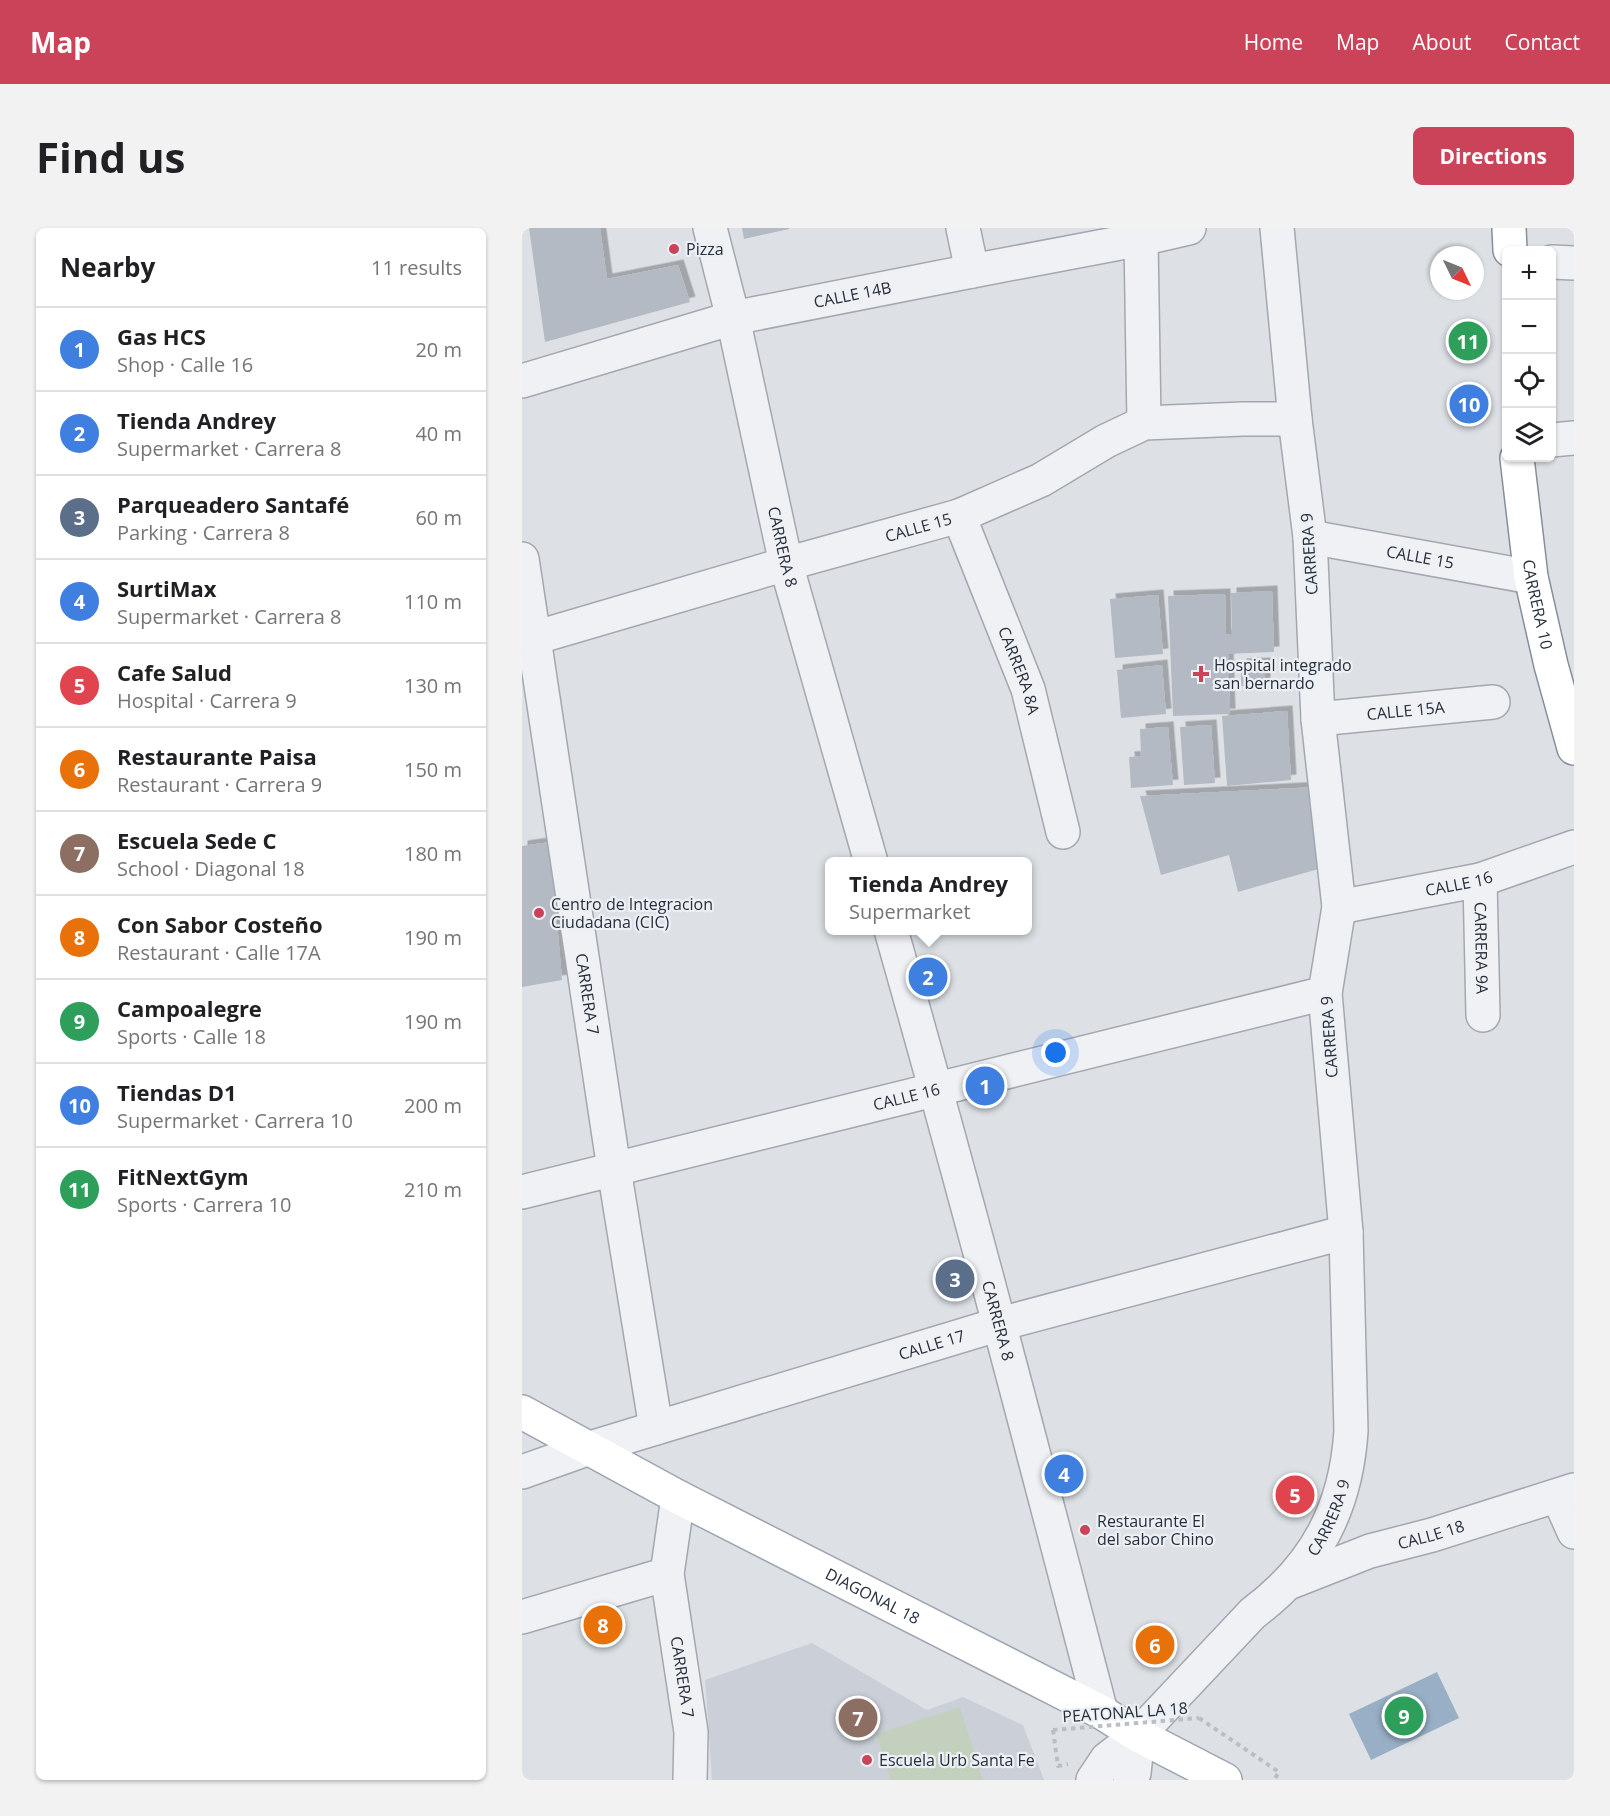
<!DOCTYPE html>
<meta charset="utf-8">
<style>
:root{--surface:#fff;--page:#f2f2f2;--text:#202124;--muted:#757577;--line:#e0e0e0;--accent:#ca4359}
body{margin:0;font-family:"Open Sans",sans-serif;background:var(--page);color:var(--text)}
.controls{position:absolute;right:18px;top:18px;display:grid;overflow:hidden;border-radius:9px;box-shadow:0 2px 4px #0004}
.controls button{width:54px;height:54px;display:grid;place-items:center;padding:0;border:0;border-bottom:2px solid var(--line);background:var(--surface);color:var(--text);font:30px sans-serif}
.compass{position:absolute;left:908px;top:18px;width:54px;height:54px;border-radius:50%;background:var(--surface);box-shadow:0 2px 4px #0004;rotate:133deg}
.you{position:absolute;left:534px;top:825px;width:21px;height:21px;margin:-15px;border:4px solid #fff;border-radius:50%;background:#1a73e8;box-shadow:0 0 0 9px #1a73e833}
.badge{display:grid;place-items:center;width:39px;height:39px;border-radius:50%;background:var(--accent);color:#fff;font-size:20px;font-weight:700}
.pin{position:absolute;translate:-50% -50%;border:3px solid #fff;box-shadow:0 2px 6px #0006}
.popup{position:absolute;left:303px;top:629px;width:207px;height:78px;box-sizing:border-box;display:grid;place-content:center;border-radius:9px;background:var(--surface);filter:drop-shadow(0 2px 4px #0005);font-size:20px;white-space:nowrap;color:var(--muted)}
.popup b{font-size:22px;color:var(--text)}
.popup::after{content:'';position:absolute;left:50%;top:100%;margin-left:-12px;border:12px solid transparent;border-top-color:var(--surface)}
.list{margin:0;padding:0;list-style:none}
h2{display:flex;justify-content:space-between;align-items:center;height:78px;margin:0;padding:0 24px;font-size:26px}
h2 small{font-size:20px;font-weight:400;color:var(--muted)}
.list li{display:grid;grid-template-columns:39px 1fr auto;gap:18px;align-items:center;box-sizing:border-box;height:84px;padding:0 24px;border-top:2px solid var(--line)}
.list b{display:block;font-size:22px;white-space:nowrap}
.list p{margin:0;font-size:20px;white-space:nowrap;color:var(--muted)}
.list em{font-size:20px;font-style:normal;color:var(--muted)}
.icon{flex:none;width:33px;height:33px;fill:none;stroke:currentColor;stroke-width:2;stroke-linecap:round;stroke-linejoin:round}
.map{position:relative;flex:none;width:1052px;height:1552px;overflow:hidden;border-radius:9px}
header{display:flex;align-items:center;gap:36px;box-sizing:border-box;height:84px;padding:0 30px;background:var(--accent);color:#fff}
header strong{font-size:28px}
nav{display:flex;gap:33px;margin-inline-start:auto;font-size:21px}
.intro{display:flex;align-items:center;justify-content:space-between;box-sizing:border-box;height:144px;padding:0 36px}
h1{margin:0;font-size:42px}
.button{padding:15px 27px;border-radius:9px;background:var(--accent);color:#fff;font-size:21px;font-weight:700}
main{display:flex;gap:36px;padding:0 36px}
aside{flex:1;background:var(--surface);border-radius:9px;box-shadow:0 2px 4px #0004}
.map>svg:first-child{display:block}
.built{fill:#cbd0d8}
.green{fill:#c3d0be}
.water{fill:#98afc6}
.building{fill:#b4bac3;filter:url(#shadow)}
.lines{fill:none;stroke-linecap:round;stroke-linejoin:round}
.minor-casing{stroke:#a3a8b0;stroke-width:36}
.major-casing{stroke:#9da5b2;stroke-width:36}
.highway-casing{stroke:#858e9d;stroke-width:36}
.path{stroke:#bbbfc5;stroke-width:4;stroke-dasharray:4.5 4.5;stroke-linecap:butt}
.minor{stroke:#eff1f5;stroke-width:33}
.major{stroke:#fff;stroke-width:33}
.highway{stroke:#fff;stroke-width:33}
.path-bridge{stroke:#bbbfc5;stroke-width:4;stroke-dasharray:4.5 4.5;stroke-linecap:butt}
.poi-dot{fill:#ca4359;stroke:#ecf0f4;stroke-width:2}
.labels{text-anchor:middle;stroke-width:4.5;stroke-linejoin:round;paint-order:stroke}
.poi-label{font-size:16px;fill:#272f3d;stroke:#ecf0f4;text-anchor:start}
.street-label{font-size:16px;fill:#272f3d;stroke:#ecf0f4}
</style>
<header>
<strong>Map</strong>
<nav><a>Home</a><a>Map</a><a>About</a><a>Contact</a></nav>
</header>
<div class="intro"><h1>Find us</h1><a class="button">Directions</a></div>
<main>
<aside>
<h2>Nearby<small>11 results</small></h2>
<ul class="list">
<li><span class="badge" style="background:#3f7fe0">1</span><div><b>Gas HCS</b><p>Shop · Calle 16</p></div><em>20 m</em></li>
<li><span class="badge" style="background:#3f7fe0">2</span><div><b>Tienda Andrey</b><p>Supermarket · Carrera 8</p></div><em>40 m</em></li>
<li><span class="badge" style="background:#5c6f8a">3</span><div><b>Parqueadero Santafé</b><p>Parking · Carrera 8</p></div><em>60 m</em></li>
<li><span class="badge" style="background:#3f7fe0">4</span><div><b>SurtiMax</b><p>Supermarket · Carrera 8</p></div><em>110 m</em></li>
<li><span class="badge" style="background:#e0444e">5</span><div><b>Cafe Salud</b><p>Hospital · Carrera 9</p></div><em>130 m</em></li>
<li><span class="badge" style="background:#e8710a">6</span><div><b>Restaurante Paisa</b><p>Restaurant · Carrera 9</p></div><em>150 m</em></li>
<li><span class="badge" style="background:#8d6e63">7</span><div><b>Escuela Sede C</b><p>School · Diagonal 18</p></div><em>180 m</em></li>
<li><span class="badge" style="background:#e8710a">8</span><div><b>Con Sabor Costeño</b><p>Restaurant · Calle 17A</p></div><em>190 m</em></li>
<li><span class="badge" style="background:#2e9e5b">9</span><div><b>Campoalegre</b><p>Sports · Calle 18</p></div><em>190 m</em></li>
<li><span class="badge" style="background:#3f7fe0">10</span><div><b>Tiendas D1</b><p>Supermarket · Carrera 10</p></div><em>200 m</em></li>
<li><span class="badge" style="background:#2e9e5b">11</span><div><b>FitNextGym</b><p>Sports · Carrera 10</p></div><em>210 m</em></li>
</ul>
</aside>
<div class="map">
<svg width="1052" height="1552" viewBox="0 0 1052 1552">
<defs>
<filter id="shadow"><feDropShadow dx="5.5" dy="-5.5" stdDeviation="0" flood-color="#0004"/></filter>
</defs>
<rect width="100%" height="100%" fill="#dde1e6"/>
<path class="built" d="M290,1415L405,1482L441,1469L501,1497L522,1552H190L183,1452Z"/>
<path class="green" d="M438,1479L461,1552H369L354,1506Z"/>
<path class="water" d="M915,1444L937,1490L849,1532L827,1486Z"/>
<path class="building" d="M7,0H78L85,51L156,37L168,74L23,114Z
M220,0H267V1L222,11Z
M750,363L752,424L706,426L708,486L651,488L646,368L703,366L704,406H710L709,365Z
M636,367L641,426L593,430L588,371Z
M743,435V458H719V436Z
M640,437L644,486L599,490L595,442Z
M765,483L769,552L705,558L700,488Z
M689,497L693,555L662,557L658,499Z
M646,499L651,557L609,560L607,529L619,528L618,501Z
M795,559L800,640L716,664L707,627L639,647L618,568Z
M28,614L40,752L0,759V618Z"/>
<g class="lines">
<g class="minor-casing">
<g id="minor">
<path id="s1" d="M188,0L211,90L264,336L349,634"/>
<path d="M441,0L450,43"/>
<path d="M619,11L622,195"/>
<path d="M1030,34L1052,35"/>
<path id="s2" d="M0,153L211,90L450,43L619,11L667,0"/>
<path d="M1030,212L1052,210"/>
<path id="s3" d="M437,288L506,461L541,604"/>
<path id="s4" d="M788,309L1009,349"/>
<path id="s5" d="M0,331L92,941L134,1200"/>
<path id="s6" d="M12,410L264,336L437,288L519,252L584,213L622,195L721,191H773"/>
<path id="s7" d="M796,491L971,474"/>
<path id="s8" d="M958,652L961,787"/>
<path id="s9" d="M817,679L958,652L1052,619"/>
<path id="s10" d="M369,702C443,962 511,1223 579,1484"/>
<path id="s11" d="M0,964L803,765"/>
<path id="s12" d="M0,1244L65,1221L134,1200L478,1096L824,1004"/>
<path d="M1036,1268L1052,1304"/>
<path id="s13" d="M156,1269L145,1346L169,1504L168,1552"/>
<path id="s14" d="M769,1354L848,1323L910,1307L1052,1262"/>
<path d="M0,1389L145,1346"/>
<path id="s15" d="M571,1552L585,1531L616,1507L731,1385C794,1338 824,1280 829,1203L824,1004L803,765L817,679L796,491L788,309L773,191L755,0"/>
<path d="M608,1552L612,1545L616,1507"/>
</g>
</g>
<g class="major-casing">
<g id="major">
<path id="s16" d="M0,1184L156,1269L579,1484L616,1507L703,1552"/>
</g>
</g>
<g class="highway-casing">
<g id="highway">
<path d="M987,0L988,22"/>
<path id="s17" d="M995,230L1009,349L1029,437L1052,520"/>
</g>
</g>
<path class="path" d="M677,1490L757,1544L752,1552
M531,1502L536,1538L546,1536"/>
<use href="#minor" class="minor"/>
<use href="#major" class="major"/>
<use href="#highway" class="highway"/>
<path class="path-bridge" d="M531,1502L677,1490"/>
</g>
<g class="poi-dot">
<circle cx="152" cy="21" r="6"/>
<path d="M676 437h6v6h6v6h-6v6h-6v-6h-6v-6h6z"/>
<circle cx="17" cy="685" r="6"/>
<circle cx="563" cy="1302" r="6"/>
<circle cx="345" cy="1532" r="6"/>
</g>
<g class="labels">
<g class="poi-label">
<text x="164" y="27">Pizza</text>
<text x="692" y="443">Hospital integrado<tspan x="692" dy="18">san bernardo</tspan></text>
<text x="29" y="682">Centro de Integracion<tspan x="29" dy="18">Ciudadana (CIC)</tspan></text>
<text x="575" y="1299">Restaurante El<tspan x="575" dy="18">del sabor Chino</tspan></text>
<text x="357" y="1538">Escuela Urb Santa Fe</text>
</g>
<g class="street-label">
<text dy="6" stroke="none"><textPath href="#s2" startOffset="342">CALLE 14B</textPath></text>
<text dy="6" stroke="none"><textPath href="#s6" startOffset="400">CALLE 15</textPath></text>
<text dy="6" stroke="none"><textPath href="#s1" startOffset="327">CARRERA 8</textPath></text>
<text transform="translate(787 326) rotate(-94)" y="6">CARRERA 9</text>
<text dy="6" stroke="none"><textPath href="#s4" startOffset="112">CALLE 15</textPath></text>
<text dy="6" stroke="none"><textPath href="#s17" startOffset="148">CARRERA 10</textPath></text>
<text dy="6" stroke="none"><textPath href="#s3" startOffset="166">CARRERA 8A</textPath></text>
<text dy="6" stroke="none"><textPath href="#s7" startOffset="88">CALLE 15A</textPath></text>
<text dy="6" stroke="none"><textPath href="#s9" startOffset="122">CALLE 16</textPath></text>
<text dy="6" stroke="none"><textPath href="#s8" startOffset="68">CARRERA 9A</textPath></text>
<text dy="6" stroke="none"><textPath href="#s5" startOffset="440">CARRERA 7</textPath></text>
<text transform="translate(807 809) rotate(-94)" y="6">CARRERA 9</text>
<text dy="6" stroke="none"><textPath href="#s11" startOffset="396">CALLE 16</textPath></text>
<text dy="6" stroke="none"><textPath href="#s10" startOffset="405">CARRERA 8</textPath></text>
<text dy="6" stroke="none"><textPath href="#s12" startOffset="429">CALLE 17</textPath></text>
<text dy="6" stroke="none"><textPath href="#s15" startOffset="356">CARRERA 9</textPath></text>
<text dy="6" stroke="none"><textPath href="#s14" startOffset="148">CALLE 18</textPath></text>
<text dy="6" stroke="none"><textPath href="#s16" startOffset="396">DIAGONAL 18</textPath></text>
<text dy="6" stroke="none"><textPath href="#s13" startOffset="182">CARRERA 7</textPath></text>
<text transform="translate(603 1484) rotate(-4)" y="6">PEATONAL LA 18</text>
</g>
</g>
</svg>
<div class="controls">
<button>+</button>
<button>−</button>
<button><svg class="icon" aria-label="locate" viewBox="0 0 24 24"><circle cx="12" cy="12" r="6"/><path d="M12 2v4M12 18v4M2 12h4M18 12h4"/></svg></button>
<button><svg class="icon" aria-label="layers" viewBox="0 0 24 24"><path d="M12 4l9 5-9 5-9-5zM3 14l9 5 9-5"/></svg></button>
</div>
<svg class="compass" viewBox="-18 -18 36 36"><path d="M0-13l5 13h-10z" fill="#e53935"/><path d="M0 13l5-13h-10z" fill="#757577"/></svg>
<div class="you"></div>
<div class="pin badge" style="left:463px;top:858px;background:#3f7fe0">1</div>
<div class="pin badge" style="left:406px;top:749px;background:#3f7fe0">2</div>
<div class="popup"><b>Tienda Andrey</b>Supermarket</div>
<div class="pin badge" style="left:433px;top:1051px;background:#5c6f8a">3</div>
<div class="pin badge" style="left:542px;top:1246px;background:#3f7fe0">4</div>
<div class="pin badge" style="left:773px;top:1267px;background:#e0444e">5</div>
<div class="pin badge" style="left:633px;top:1417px;background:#e8710a">6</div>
<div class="pin badge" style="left:336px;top:1490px;background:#8d6e63">7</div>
<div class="pin badge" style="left:81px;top:1397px;background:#e8710a">8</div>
<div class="pin badge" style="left:882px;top:1488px;background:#2e9e5b">9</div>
<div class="pin badge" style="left:947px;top:176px;background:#3f7fe0">10</div>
<div class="pin badge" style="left:946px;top:113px;background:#2e9e5b">11</div>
</div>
</main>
